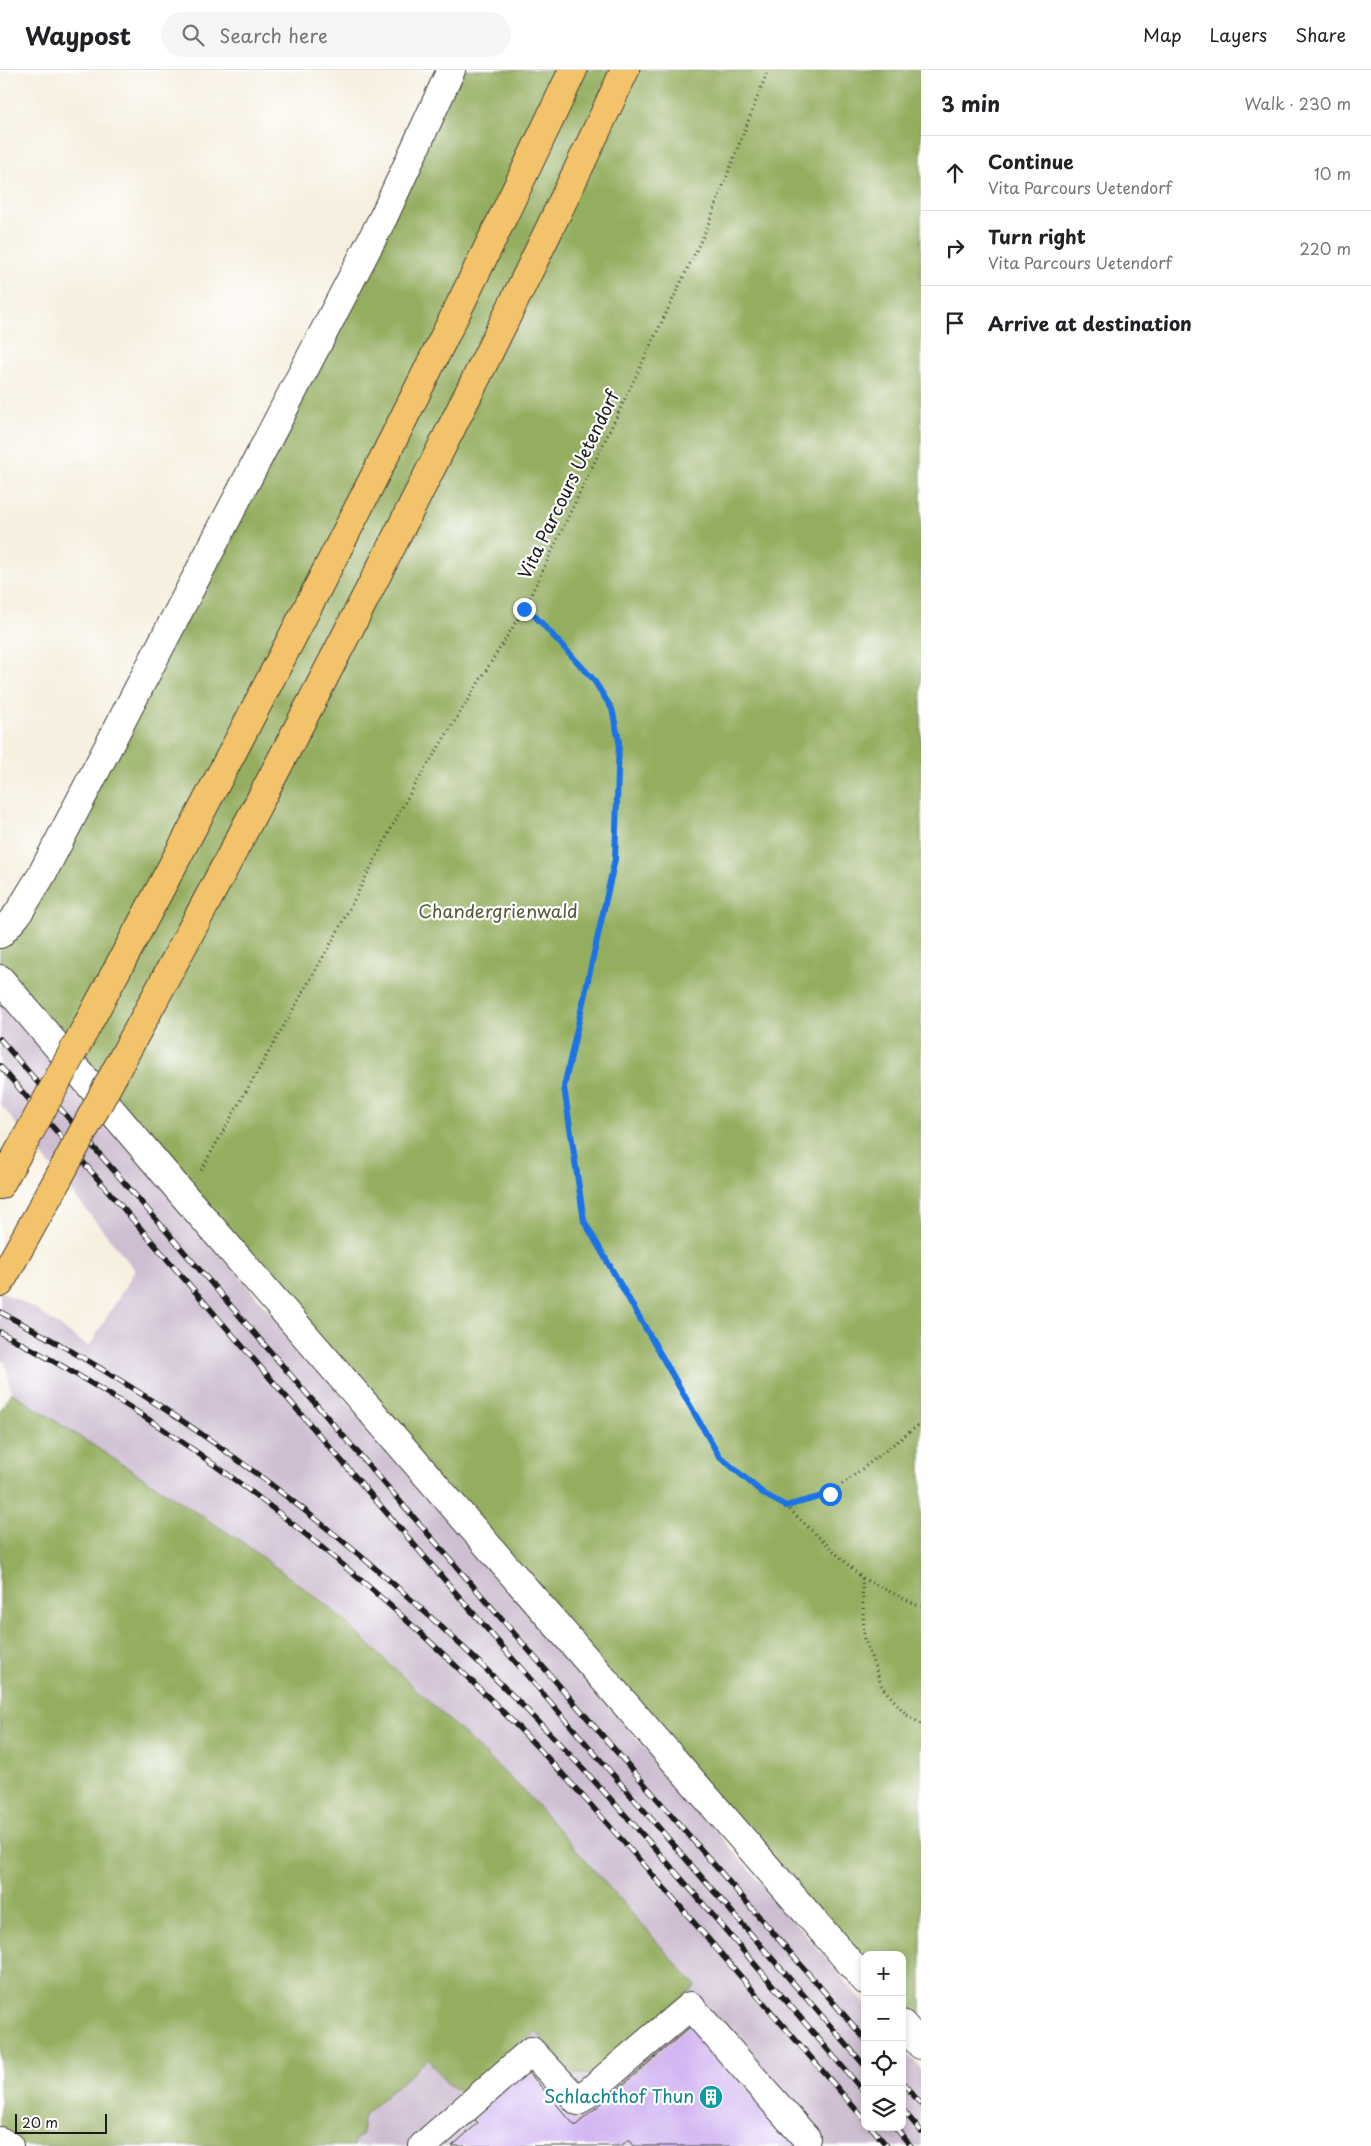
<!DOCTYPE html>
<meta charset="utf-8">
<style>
:root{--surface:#fff;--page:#f6f6f6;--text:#202124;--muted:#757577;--line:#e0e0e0}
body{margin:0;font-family:"Playpen Sans",sans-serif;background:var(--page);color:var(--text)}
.controls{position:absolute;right:15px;bottom:15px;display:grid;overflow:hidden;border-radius:10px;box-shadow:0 2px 8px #0003}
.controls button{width:45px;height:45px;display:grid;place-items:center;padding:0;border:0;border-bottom:1px solid var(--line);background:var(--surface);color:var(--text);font:25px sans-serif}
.scale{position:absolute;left:15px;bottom:12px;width:92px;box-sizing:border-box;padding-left:5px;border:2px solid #1c1c1c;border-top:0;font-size:14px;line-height:18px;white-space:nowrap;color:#1c1c1c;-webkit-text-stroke:4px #fff;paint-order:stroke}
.stop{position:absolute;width:15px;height:15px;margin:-11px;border:4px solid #1a73e8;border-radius:50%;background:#fff}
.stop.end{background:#1a73e8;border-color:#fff;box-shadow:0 1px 5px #0008}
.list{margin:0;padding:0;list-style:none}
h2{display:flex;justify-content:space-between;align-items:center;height:65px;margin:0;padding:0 20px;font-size:21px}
h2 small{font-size:16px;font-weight:400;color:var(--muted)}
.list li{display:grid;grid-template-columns:32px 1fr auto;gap:15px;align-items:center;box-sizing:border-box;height:75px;padding:0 20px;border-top:1px solid var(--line)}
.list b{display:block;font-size:19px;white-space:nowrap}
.list p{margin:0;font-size:16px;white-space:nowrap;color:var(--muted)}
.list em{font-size:16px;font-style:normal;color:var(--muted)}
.icon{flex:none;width:28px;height:28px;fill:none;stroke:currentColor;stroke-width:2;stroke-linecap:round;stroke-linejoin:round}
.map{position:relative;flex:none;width:921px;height:2076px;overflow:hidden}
header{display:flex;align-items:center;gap:30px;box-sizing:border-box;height:70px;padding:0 25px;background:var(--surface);border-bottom:1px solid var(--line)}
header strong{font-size:24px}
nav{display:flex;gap:28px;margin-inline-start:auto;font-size:18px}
.search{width:350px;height:45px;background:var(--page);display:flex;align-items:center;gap:12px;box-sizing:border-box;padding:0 18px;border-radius:28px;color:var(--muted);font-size:19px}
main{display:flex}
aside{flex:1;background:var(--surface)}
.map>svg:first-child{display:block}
.industrial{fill:#cebed1}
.forest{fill:#94ae60;stroke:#58653e}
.building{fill:#d1b5f2}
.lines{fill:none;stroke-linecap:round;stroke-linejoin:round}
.minor-casing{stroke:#3d3c39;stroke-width:30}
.highway-casing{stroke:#3d3c39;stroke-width:30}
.path{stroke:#3d3c39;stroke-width:3;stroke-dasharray:1 4;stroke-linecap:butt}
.minor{stroke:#fff;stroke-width:28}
.highway{stroke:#f2c36a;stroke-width:28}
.rail-casing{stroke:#1c1c1c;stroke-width:5.5}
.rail{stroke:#fff;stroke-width:4;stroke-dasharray:11;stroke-linecap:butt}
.highway-bridge-casing{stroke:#3d3c39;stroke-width:30;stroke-linecap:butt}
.highway-bridge{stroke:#f2c36a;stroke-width:28}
.route{stroke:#1a73e8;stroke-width:6}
.labels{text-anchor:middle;stroke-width:4.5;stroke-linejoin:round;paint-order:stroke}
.street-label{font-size:18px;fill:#1c1c1c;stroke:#fff}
.park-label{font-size:18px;fill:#545938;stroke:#fff}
.culture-label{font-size:18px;fill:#0d838f;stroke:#fff;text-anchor:end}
</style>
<header>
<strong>Waypost</strong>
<div class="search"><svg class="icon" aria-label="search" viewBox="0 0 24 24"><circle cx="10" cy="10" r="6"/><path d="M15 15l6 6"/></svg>Search here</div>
<nav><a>Map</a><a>Layers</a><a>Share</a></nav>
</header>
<main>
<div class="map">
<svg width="921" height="2076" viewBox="0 0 921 2076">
<rect width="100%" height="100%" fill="#fff"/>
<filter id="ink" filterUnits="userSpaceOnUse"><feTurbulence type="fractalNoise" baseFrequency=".02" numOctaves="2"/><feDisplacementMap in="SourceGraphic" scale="10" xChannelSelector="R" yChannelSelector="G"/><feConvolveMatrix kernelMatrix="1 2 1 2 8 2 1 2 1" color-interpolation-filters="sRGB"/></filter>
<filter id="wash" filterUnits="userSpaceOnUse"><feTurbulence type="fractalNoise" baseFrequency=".0096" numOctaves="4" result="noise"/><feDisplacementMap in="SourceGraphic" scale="20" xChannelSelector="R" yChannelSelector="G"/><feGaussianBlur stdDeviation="1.12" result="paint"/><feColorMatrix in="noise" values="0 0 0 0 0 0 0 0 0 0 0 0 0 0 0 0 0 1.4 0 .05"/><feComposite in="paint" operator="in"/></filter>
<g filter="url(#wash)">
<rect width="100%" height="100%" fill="#f7f0e0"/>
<path class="industrial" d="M0,922L189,1148L865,1934V2057H902V1977L921,1999V2076H354V2071L362,2065V2053L365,2044L428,1989L456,2021L475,2018L536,1961L574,2004L526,1723L329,1537L242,1472L11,1322L5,1292L0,1290V1221L34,1238L89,1277L135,1200L0,1034Z"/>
<path class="forest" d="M451,0H921V1975L902,1954V1885H865V1910L0,909V864Z
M11,1322L242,1472L329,1537L526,1723L696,1916L592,2004H574L536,1962L469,2021C449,2024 439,2002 428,1989L365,2044L362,2053V2065L354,2071V2076H0V1341Z"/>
<g id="blocks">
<path class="building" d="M690,1957L794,2076H634L629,2069L621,2076H452L478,2053L471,2045L525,1998L575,2056Z"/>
</g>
</g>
<g filter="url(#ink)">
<use href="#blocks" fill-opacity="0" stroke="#3d3c39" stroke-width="1"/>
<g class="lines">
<g class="minor-casing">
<path id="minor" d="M0,864L17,845L41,806L384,146L451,0
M0,909L185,1127L865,1910
M902,1954L921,1975
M0,2071L9,2076
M423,2076L531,1981L578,2031L690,1936L806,2068"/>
</g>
<g class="highway-casing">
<path id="highway" d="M83,963C254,646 420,326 573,0
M114,1004C293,673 466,340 625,0
M0,1115L27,1067
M0,1213L59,1107"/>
</g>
<path class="path" d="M524,539L534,545L593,609L612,639L619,671L615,789L564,1017L584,1151L719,1386L764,1424L786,1436L830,1424L921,1353
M201,1100L334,868L406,730L524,539L706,160L768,0
M786,1436L862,1508L921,1537
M862,1508L864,1568L882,1617L907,1645L921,1654"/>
<use href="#minor" class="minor"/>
<use href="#highway" class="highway"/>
<g class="rail-casing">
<path id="rail" d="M0,969L865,1969
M0,996L865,1996
M0,1242C184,1337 362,1475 509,1622C635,1748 748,1888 865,2023
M0,1262C181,1356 351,1491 495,1634C557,1695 614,1761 671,1826C736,1901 800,1976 865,2050
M902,2012L921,2034
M902,2039L921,2061
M871,2057L887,2076
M895,2057L911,2076"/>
</g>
<use href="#rail" class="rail"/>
<g class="highway-bridge-casing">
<path id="highway-bridge" d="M27,1067L83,963
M59,1107L114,1004"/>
</g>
<use href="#highway-bridge" class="highway-bridge"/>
</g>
</g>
<g class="lines" filter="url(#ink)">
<path class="route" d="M524,539L534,545L593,609L612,639L619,671L615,789L564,1017L584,1151L719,1386L764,1424L786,1436L830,1424"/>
</g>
<defs>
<g id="building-disc" transform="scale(1.25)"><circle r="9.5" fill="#0f9aa8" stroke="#fff"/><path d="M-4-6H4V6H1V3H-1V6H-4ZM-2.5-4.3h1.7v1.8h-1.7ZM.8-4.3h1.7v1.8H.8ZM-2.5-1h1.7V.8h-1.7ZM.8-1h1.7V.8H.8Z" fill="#fff"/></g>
</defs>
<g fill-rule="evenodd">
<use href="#building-disc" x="711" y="2027"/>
</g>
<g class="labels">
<g class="street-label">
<text transform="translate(569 415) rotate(-64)" y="6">Vita Parcours Uetendorf</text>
</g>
<g class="park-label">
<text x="498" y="848">Chandergrienwald</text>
</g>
<g class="culture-label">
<text x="694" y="2033">Schlachthof Thun</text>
</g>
</g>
</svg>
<div class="controls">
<button>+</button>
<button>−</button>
<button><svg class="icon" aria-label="locate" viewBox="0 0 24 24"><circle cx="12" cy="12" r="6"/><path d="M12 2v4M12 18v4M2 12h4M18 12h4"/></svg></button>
<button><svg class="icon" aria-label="layers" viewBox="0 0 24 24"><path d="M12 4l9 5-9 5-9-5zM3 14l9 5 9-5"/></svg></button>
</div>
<div class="scale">20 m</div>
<div class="stop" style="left:830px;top:1424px"></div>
<div class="stop end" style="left:524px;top:539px"></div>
</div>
<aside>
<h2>3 min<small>Walk · 230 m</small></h2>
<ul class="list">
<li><svg class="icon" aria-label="ahead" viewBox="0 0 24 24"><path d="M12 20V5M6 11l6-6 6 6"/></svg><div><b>Continue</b><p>Vita Parcours Uetendorf</p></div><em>10 m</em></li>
<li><svg class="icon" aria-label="right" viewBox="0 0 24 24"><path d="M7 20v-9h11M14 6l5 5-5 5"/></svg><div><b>Turn right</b><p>Vita Parcours Uetendorf</p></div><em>220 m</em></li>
<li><svg class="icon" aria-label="arrive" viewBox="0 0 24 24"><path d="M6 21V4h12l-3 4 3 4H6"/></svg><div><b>Arrive at destination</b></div></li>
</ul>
</aside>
</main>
